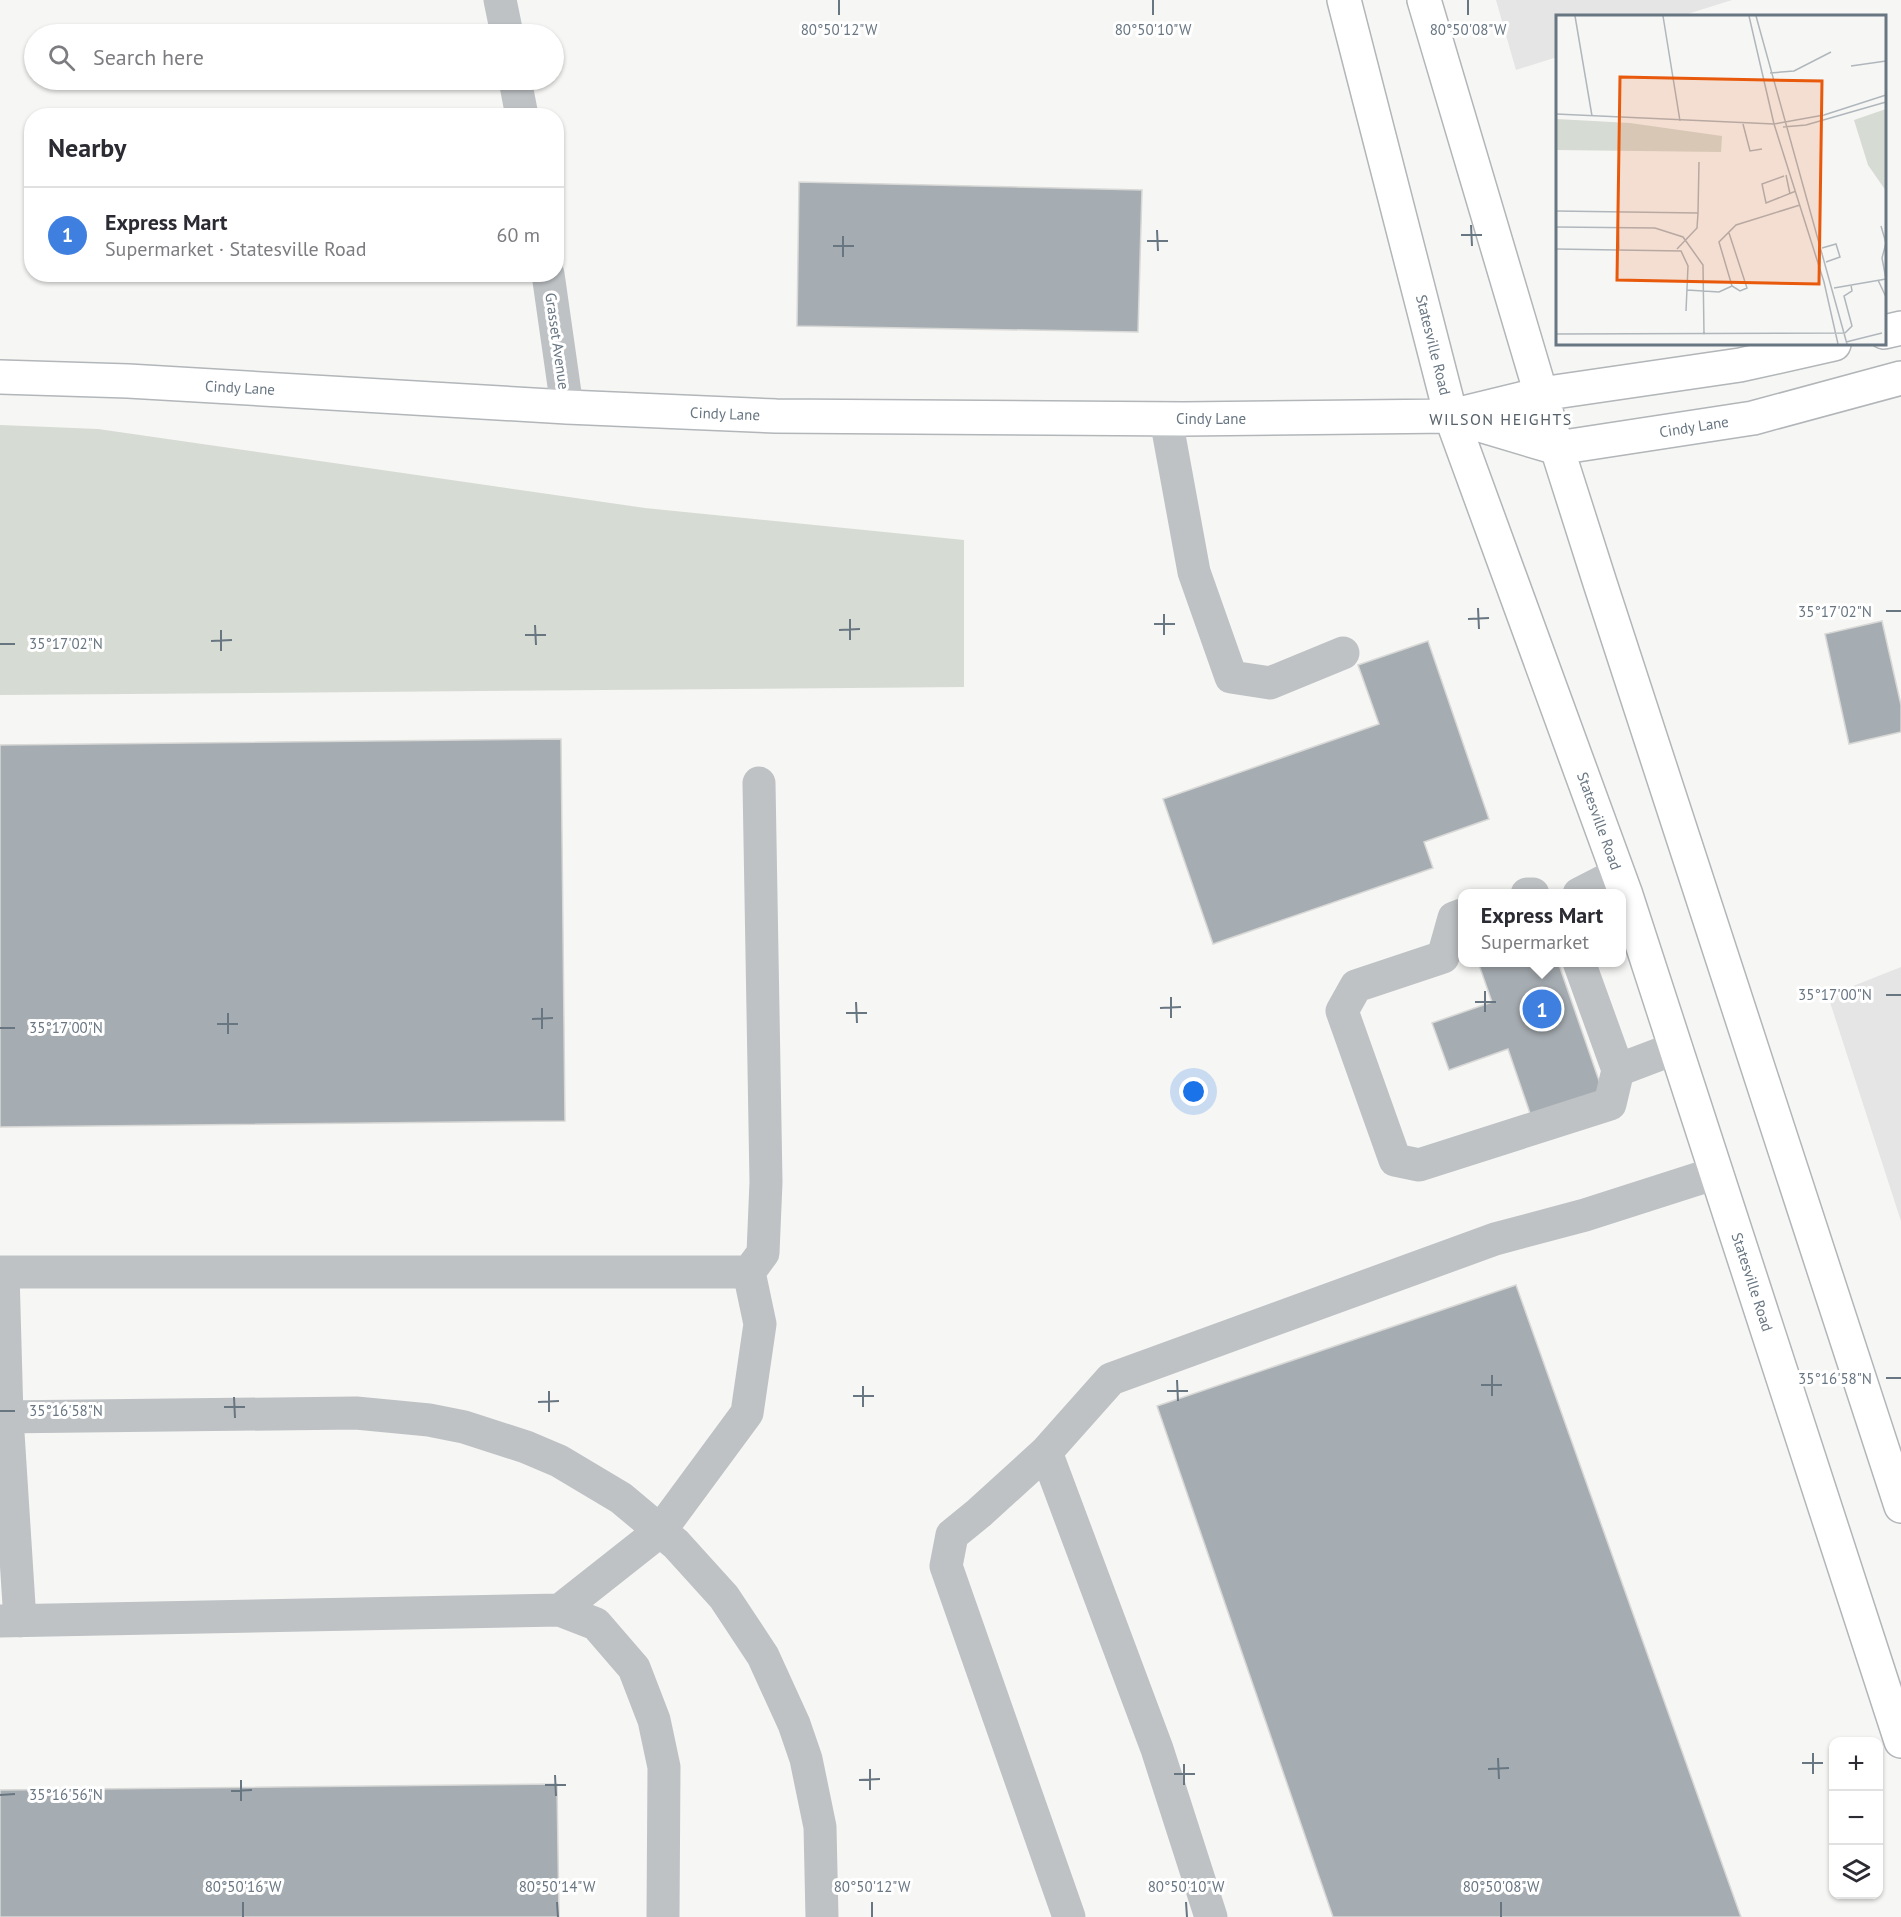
<!DOCTYPE html>
<meta charset="utf-8">
<style>
:root{--surface:#fff;--page:#f2f2f3;--text:#2b2b33;--muted:#7c7c81;--line:#e1e1e2;--accent:#d25b38}
body{margin:0;font-family:"PT Sans",sans-serif;background:var(--page);color:var(--text)}
.controls{position:absolute;right:18px;bottom:18px;display:grid;overflow:hidden;border-radius:12px;box-shadow:0 2px 4px #0004}
.controls button{width:54px;height:54px;display:grid;place-items:center;padding:0;border:0;border-bottom:2px solid var(--line);background:var(--surface);color:var(--text);font:30px sans-serif}
.you{position:absolute;left:1194px;top:1092px;width:21px;height:21px;margin:-15px;border:4px solid #fff;border-radius:50%;background:#1a73e8;box-shadow:0 0 0 9px #1a73e833}
.badge{display:grid;place-items:center;width:39px;height:39px;border-radius:50%;background:var(--accent);color:#fff;font-size:20px;font-weight:700}
.pin{position:absolute;translate:-50% -50%;border:3px solid #fff;box-shadow:0 2px 6px #0006}
.popup{position:absolute;left:1458px;top:889px;width:168px;height:78px;box-sizing:border-box;display:grid;place-content:center;border-radius:12px;background:var(--surface);filter:drop-shadow(0 2px 4px #0005);font-size:20px;white-space:nowrap;color:var(--muted)}
.popup b{font-size:22px;color:var(--text)}
.popup::after{content:'';position:absolute;left:50%;top:100%;margin-left:-12px;border:12px solid transparent;border-top-color:var(--surface)}
.list{margin:0;padding:0;list-style:none}
h2{display:flex;justify-content:space-between;align-items:center;height:78px;margin:0;padding:0 24px;font-size:26px}
h2 small{font-size:20px;font-weight:400;color:var(--muted)}
.list li{display:grid;grid-template-columns:39px 1fr auto;gap:18px;align-items:center;box-sizing:border-box;height:96px;padding:0 24px;border-top:2px solid var(--line)}
.list b{display:block;font-size:22px;white-space:nowrap}
.list p{margin:0;font-size:20px;white-space:nowrap;color:var(--muted)}
.list em{font-size:20px;font-style:normal;color:var(--muted)}
.icon{flex:none;width:33px;height:33px;fill:none;stroke:currentColor;stroke-width:2;stroke-linecap:round;stroke-linejoin:round}
.map{position:relative;flex:none;width:1901px;height:1917px;overflow:hidden}
.search{position:absolute;background:var(--surface);box-shadow:0 2px 4px #0004;left:24px;top:24px;width:540px;height:66px;display:flex;align-items:center;gap:15px;box-sizing:border-box;padding:0 21px;border-radius:33px;color:var(--muted);font-size:22px}
.panel{position:absolute;background:var(--surface);box-shadow:0 2px 4px #0004;left:24px;top:108px;width:540px;height:174px;border-radius:24px}
.map>svg:first-child{display:block}
.built{fill:#e4e5e4}
.green{fill:#d6dbd3}
.building{fill:#a6adb2;stroke:#d8d8d6;stroke-width:1.5}
.lines{fill:none;stroke-linecap:round;stroke-linejoin:round}
.major-casing{stroke:#b2b6b9;stroke-width:36}
.minor{stroke:#bec2c5;stroke-width:33}
.major{stroke:#fff;stroke-width:33}
.ticks{fill:none;stroke:#687682;stroke-width:2}
.labels{text-anchor:middle;stroke-width:6;stroke-linejoin:round;paint-order:stroke}
.street-label{font-size:15px;fill:#687682;stroke:#fff}
.neighbourhood-label{font-size:16px;letter-spacing:1.5px;fill:#556068;stroke:#fff}
.inset-road{fill:none;stroke:#b0b7bc;stroke-width:1.5}
.view{fill:#e8590c;fill-opacity:0.15;stroke:#e8590c;stroke-width:3}
.inset-edge{fill:none;stroke:#687682;stroke-width:3}
.ticks-label{font-size:15px;text-anchor:middle;fill:#687682;stroke:#fff;stroke-width:6;stroke-linejoin:round;paint-order:stroke}
</style>
<div class="map">
<svg width="1901" height="1917" viewBox="0 0 1901 1917">
<rect width="100%" height="100%" fill="#f6f6f4"/>
<path class="built" d="M1496,0H1732L1681,16H1558L1557,57L1516,70Z
M1901,967V1221L1828,996Z"/>
<path class="green" d="M0,425L98,429L645,508L964,540V687L0,695Z"/>
<path class="building" d="M799,182L1142,190L1138,332L797,326Z
M342,274H426V279L342,280Z
M1882,621L1901,705V732L1849,744L1825,634Z
M1428,641L1489,819L1424,842L1433,868L1213,944L1163,799L1379,724L1358,665Z
M561,739L565,1121L0,1127V745Z
M1478,962H1558L1604,1095L1532,1119L1508,1049L1449,1070L1432,1023L1492,1002Z
M1516,1285L1741,1917H1333L1157,1406Z
M557,1784L559,1917H0V1790Z"/>
<g class="lines">
<g class="major-casing">
<path id="major" d="M1344,0L1451,416L1626,895L1901,1741
M1424,0L1557,448L1600,583L1901,1506
M1884,332L1901,328
M0,377L128,381L567,407L776,416L1184,419L1451,416L1541,394L1740,365L1834,344
M1453,417L1557,448L1753,418L1901,378"/>
</g>
<path class="minor" d="M500,0L507,34
M515,80L522,116
M548,274L567,407
M1166,419L1194,572L1231,677L1270,683L1343,653
M1527,894H1533
M1579,894L1618,874
M1462,915L1454,918L1443,957L1356,986L1342,1011L1395,1160L1419,1165L1610,1104L1618,1070L1579,962
M1618,1070L1676,1048
M0,1272H749L763,1253L766,1182L759,783
M3,1272L7,1417L20,1621
M0,1417L356,1413L429,1420L464,1427L526,1447L559,1461L621,1498L676,1544L724,1597L763,1656L794,1724L806,1759L820,1827L822,1917
M1046,1452L1157,1749L1211,1917
M560,1610L660,1531L747,1413L760,1324L749,1272
M0,1621L560,1610L596,1624L634,1668L654,1720L664,1767L663,1917
M1069,1917L946,1566L952,1535L979,1513L1046,1452L1111,1379L1495,1239L1585,1215L1716,1173"/>
<use href="#major" class="major"/>
</g>
<path class="ticks" d="M839,0V15M1153,0V15M1468,0V15M1471,225L1472,246M1157,230L1158,251M1461,235H1482M843,236V257M1147,241H1168M833,246H854M1478,608L1479,629M1886,611H1901M1164,614V635M850,619V640M1468,619L1489,618M1154,624H1175M535,625L536,645M221,630V651M839,630L860,629M525,635H546M211,641L232,640M0,644H15M1485,991V1012M1886,995H1901M1171,997V1018M856,1002L857,1023M1475,1002H1496M542,1008V1029M1160,1008L1181,1007M228,1013V1034M846,1013H867M532,1019L553,1018M217,1024H238M0,1028H15M1492,1375V1396M1886,1378H1901M1177,1380L1178,1401M1481,1385H1502M863,1386V1407M549,1391V1412M1167,1391H1188M853,1396H874M234,1397L235,1418M538,1402L559,1401M224,1407H245M0,1411H15M1813,1753V1774M1498,1758L1499,1779M1802,1763H1823M1184,1764V1785M870,1769V1790M1488,1769L1509,1768M1174,1774H1195M555,1775L556,1796M241,1780V1801M859,1780L880,1779M545,1785H566M231,1791L252,1790M0,1795L15,1794M243,1902V1917M557,1902L558,1917M872,1902V1917M1186,1902L1187,1917M1501,1902V1917"/>
<g class="labels">
<g class="street-label">
<text transform="translate(557 341) rotate(82)" y="5">Grasset Avenue</text>
<text transform="translate(1433 345) rotate(76)" y="5">Statesville Road</text>
<text transform="translate(240 388) rotate(3)" y="5">Cindy Lane</text>
<text transform="translate(725 414) rotate(2)" y="5">Cindy Lane</text>
<text x="1211" y="424">Cindy Lane</text>
<text transform="translate(1694 427) rotate(-9)" y="5">Cindy Lane</text>
<text transform="translate(1599 821) rotate(70)" y="5">Statesville Road</text>
<text transform="translate(1752 1282) rotate(72)" y="5">Statesville Road</text>
</g>
<g class="neighbourhood-label">
<text x="1501" y="425">WILSON HEIGHTS</text>
</g>
</g>
<g transform="translate(1556 15)">
<rect width="330" height="330" fill="#f6f6f4"/>
<path d="M330,94V176L312,150L298,105ZM0,104L74,108L166,121L165,137L0,135Z" fill="#d6dbd3"/>
<path class="inset-road" d="M19,1L36,101M107,1L124,106M193,1L218,109L268,267L282,329M200,1L291,329M295,51L330,46M214,58L238,56L275,37M0,99L218,109L268,100L330,80M187,109L194,136L206,134M227,112L250,110L330,87M230,160L234,179M228,161L206,169L210,188L240,176M0,196L142,198L143,147M62,197L63,234M325,211L330,228L326,243L330,264M0,212L99,213L127,222L147,250L148,320M173,218L191,273L184,276L176,271L163,227L180,210L244,190M266,233L280,229L284,242L270,247M0,234L125,236L132,251L130,296M121,234L141,213L142,198M322,265L330,282M278,273L330,264M131,275L163,277L176,271M0,319L289,318L296,311L288,281L296,276L295,270M290,327L326,318"/>
<path class="view" d="M64,62L266,66L263,269L61,265Z"/>
<rect width="330" height="330" class="inset-edge"/>
</g>
<g class="ticks-label">
<text x="839" y="35">80°50'12"W</text>
<text x="1153" y="35">80°50'10"W</text>
<text x="1468" y="35">80°50'08"W</text>
<text x="1835" y="617">35°17'02"N</text>
<text x="66" y="649">35°17'02"N</text>
<text x="1835" y="1000">35°17'00"N</text>
<text x="66" y="1033">35°17'00"N</text>
<text x="1835" y="1384">35°16'58"N</text>
<text x="66" y="1416">35°16'58"N</text>
<text x="66" y="1800">35°16'56"N</text>
<text x="243" y="1892">80°50'16"W</text>
<text x="557" y="1892">80°50'14"W</text>
<text x="872" y="1892">80°50'12"W</text>
<text x="1186" y="1892">80°50'10"W</text>
<text x="1501" y="1892">80°50'08"W</text>
</g>
</svg>
<div class="controls">
<button>+</button>
<button>−</button>
<button><svg class="icon" aria-label="layers" viewBox="0 0 24 24"><path d="M12 4l9 5-9 5-9-5zM3 14l9 5 9-5"/></svg></button>
</div>
<div class="you"></div>
<div class="pin badge" style="left:1542px;top:1009px;background:#3f7fe0">1</div>
<div class="popup"><b>Express Mart</b>Supermarket</div>
<div class="search"><svg class="icon" aria-label="search" viewBox="0 0 24 24"><circle cx="10" cy="10" r="6"/><path d="M15 15l6 6"/></svg>Search here</div>
<section class="panel">
<h2>Nearby<small></small></h2>
<ul class="list">
<li><span class="badge" style="background:#3f7fe0">1</span><div><b>Express Mart</b><p>Supermarket · Statesville Road</p></div><em>60 m</em></li>
</ul>
</section>
</div>
